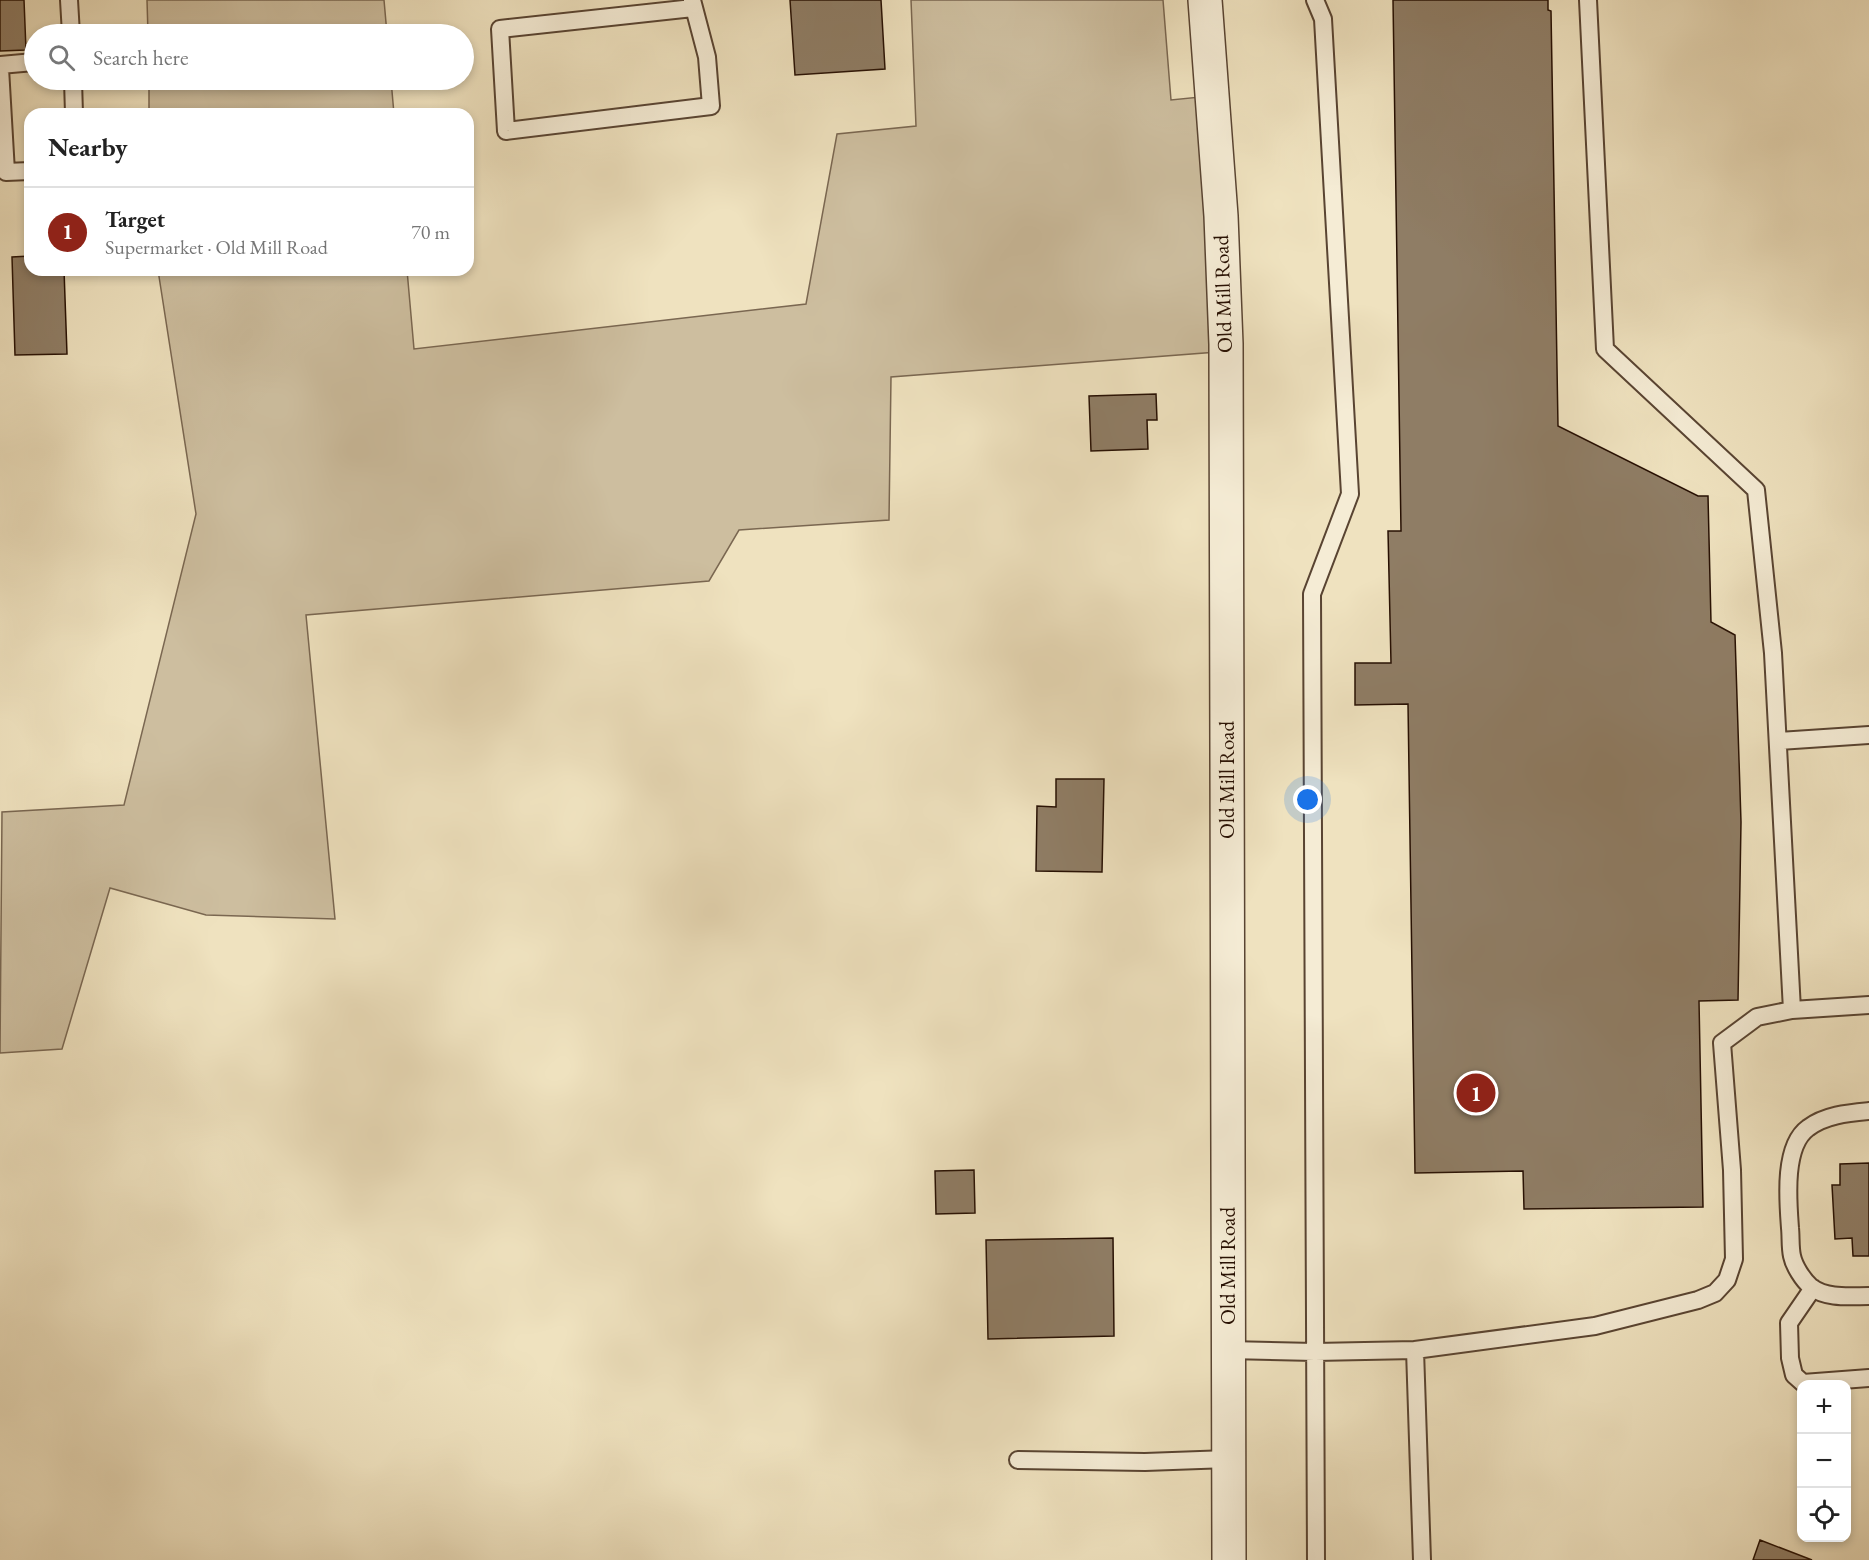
<!DOCTYPE html>
<meta charset="utf-8">
<style>
:root{--surface:#fff;--page:#f6f6f6;--text:#222;--muted:#767676;--line:#e0e0e0;--accent:#8f2418}
body{margin:0;font-family:"EB Garamond",serif;background:var(--page);color:var(--text)}
.controls{position:absolute;right:18px;bottom:18px;display:grid;overflow:hidden;border-radius:12px;box-shadow:0 3px 9px #0003}
.controls button{width:54px;height:54px;display:grid;place-items:center;padding:0;border:0;border-bottom:2px solid var(--line);background:var(--surface);color:var(--text);font:30px sans-serif}
.you{position:absolute;left:1308px;top:800px;width:21px;height:21px;margin:-15px;border:4px solid #fff;border-radius:50%;background:#1a73e8;box-shadow:0 0 0 9px #1a73e833}
.badge{display:grid;place-items:center;width:39px;height:39px;border-radius:50%;background:var(--accent);color:#fff;font-size:20px;font-weight:700}
.pin{position:absolute;translate:-50% -50%;border:3px solid #fff;box-shadow:0 2px 6px #0006}
.list{margin:0;padding:0;list-style:none}
h2{display:flex;justify-content:space-between;align-items:center;height:78px;margin:0;padding:0 24px;font-size:26px}
h2 small{font-size:20px;font-weight:400;color:var(--muted)}
.list li{display:grid;grid-template-columns:39px 1fr auto;gap:18px;align-items:center;box-sizing:border-box;height:90px;padding:0 24px;border-top:2px solid var(--line)}
.list b{display:block;font-size:22px;white-space:nowrap}
.list p{margin:0;font-size:20px;white-space:nowrap;color:var(--muted)}
.list em{font-size:20px;font-style:normal;color:var(--muted)}
.icon{flex:none;width:33px;height:33px;fill:none;stroke:currentColor;stroke-width:2;stroke-linecap:round;stroke-linejoin:round}
.map{position:relative;flex:none;width:1869px;height:1560px;overflow:hidden}
.search{position:absolute;background:var(--surface);box-shadow:0 3px 9px #0003;left:24px;top:24px;width:450px;height:66px;display:flex;align-items:center;gap:15px;box-sizing:border-box;padding:0 21px;border-radius:33px;color:var(--muted);font-size:22px}
.panel{position:absolute;background:var(--surface);box-shadow:0 3px 9px #0003;left:24px;top:108px;width:450px;height:168px;border-radius:18px}
.map>svg:first-child{display:block}
.green{fill:#cdbe9f;stroke:#7a6751;stroke-width:1.5}
.building{fill:#8f7d65;stroke:#271003;stroke-width:1.5}
.lines{fill:none;stroke-linecap:round;stroke-linejoin:round}
.service-casing{stroke:#594432;stroke-width:20}
.tertiary-casing{stroke:#594432;stroke-width:36}
.service{stroke:#f5ecd5;stroke-width:16}
.tertiary{stroke:#f5ecd5;stroke-width:33}
.labels{text-anchor:middle;stroke-width:4.5;stroke-linejoin:round;paint-order:stroke}
.street-label{font-size:21px;fill:#271003;stroke:#f5ecd5}
</style>
<div class="map">
<svg width="1869" height="1560" viewBox="0 0 1869 1560">
<rect width="100%" height="100%" fill="#efe2bf"/>
<filter id="stains"><feTurbulence type="fractalNoise" baseFrequency=".00333" numOctaves="4"/><feColorMatrix values="0 0 0 0 .2 0 0 0 0 .09 0 0 0 0 .02 0 0 0 .5 -.17"/></filter>
<radialGradient id="worn" r=".72"><stop offset=".6" stop-color="#630" stop-opacity="0"/><stop offset="1" stop-color="#630" stop-opacity=".3"/></radialGradient>
<path class="green" d="M147,0H384L387,34H148Z
M911,0H1163L1171,100L1200,97L1217,352L891,377L889,520L739,530L709,581L306,615L335,919L206,915L110,888L62,1049L0,1053L2,812L124,805L196,514L158,270H407L414,349L806,304L837,134L916,126Z
M149,80H391L394,114H149Z"/>
<path class="building" d="M0,0H24L26,50L0,51Z
M790,0H881L885,69L795,75Z
M1393,0H1548V10L1551,11L1558,426L1698,496H1708L1711,622L1735,635L1741,822L1738,1000L1699,1001L1703,1207L1524,1209L1523,1171L1415,1173L1408,704L1355,705V663H1391L1388,531H1401Z
M30,256V270H64L67,354L15,355L12,257Z
M1156,394L1157,420H1147L1148,449L1091,451L1089,396Z
M1056,779H1104L1102,872L1036,871L1037,806L1056,807Z
M1869,1163V1256H1853L1852,1238L1835,1239L1832,1185H1840V1164Z
M974,1170L975,1213L936,1214L935,1171Z
M1113,1238L1114,1336L988,1339L986,1240Z
M1760,1540L1812,1560H1753Z"/>
<g class="lines">
<g class="service-casing">
<path id="service" d="M69,0L71,34
M692,0L707,57L711,106L506,131L500,29L693,8
M1315,0L1323,19L1350,494L1312,594L1316,1560
M0,65L34,62
M0,68L6,172L30,171
M73,80L74,114
M1779,741L1869,735
M1792,1010L1869,1005
M1869,1111C1848,1113 1825,1115 1808,1128C1783,1146 1788,1201 1790,1228C1791,1237 1790,1247 1792,1256C1794,1266 1803,1280 1811,1287C1827,1299 1850,1296 1869,1296
M1813,1288L1789,1323L1790,1358L1794,1375L1803,1383L1869,1378
M1228,1350L1315,1352L1415,1350L1422,1560
M1415,1350L1595,1326L1698,1300L1715,1293L1727,1280L1734,1259L1732,1170L1722,1043L1757,1017L1792,1010L1773,653L1756,490L1605,349L1588,0
M1018,1460L1145,1462L1228,1459"/>
</g>
<g class="tertiary-casing">
<path id="tertiary" d="M1205,0L1221,216L1226,344L1229,1560"/>
</g>
<use href="#service" class="service"/>
<use href="#tertiary" class="tertiary"/>
</g>
<g class="labels">
<g class="street-label">
<text transform="translate(1223 294) rotate(-92)" y="7">Old Mill Road</text>
<text transform="translate(1227 780) rotate(-90)" y="7">Old Mill Road</text>
<text transform="translate(1228 1266) rotate(-90)" y="7">Old Mill Road</text>
</g>
</g>
<rect width="100%" height="100%" filter="url(#stains)"/>
<rect width="100%" height="100%" fill="url(#worn)"/>
</svg>
<div class="controls">
<button>+</button>
<button>−</button>
<button><svg class="icon" aria-label="locate" viewBox="0 0 24 24"><circle cx="12" cy="12" r="6"/><path d="M12 2v4M12 18v4M2 12h4M18 12h4"/></svg></button>
</div>
<div class="you"></div>
<div class="pin badge" style="left:1476px;top:1093px">1</div>
<div class="search"><svg class="icon" aria-label="search" viewBox="0 0 24 24"><circle cx="10" cy="10" r="6"/><path d="M15 15l6 6"/></svg>Search here</div>
<section class="panel">
<h2>Nearby<small></small></h2>
<ul class="list">
<li><span class="badge">1</span><div><b>Target</b><p>Supermarket · Old Mill Road</p></div><em>70 m</em></li>
</ul>
</section>
</div>
